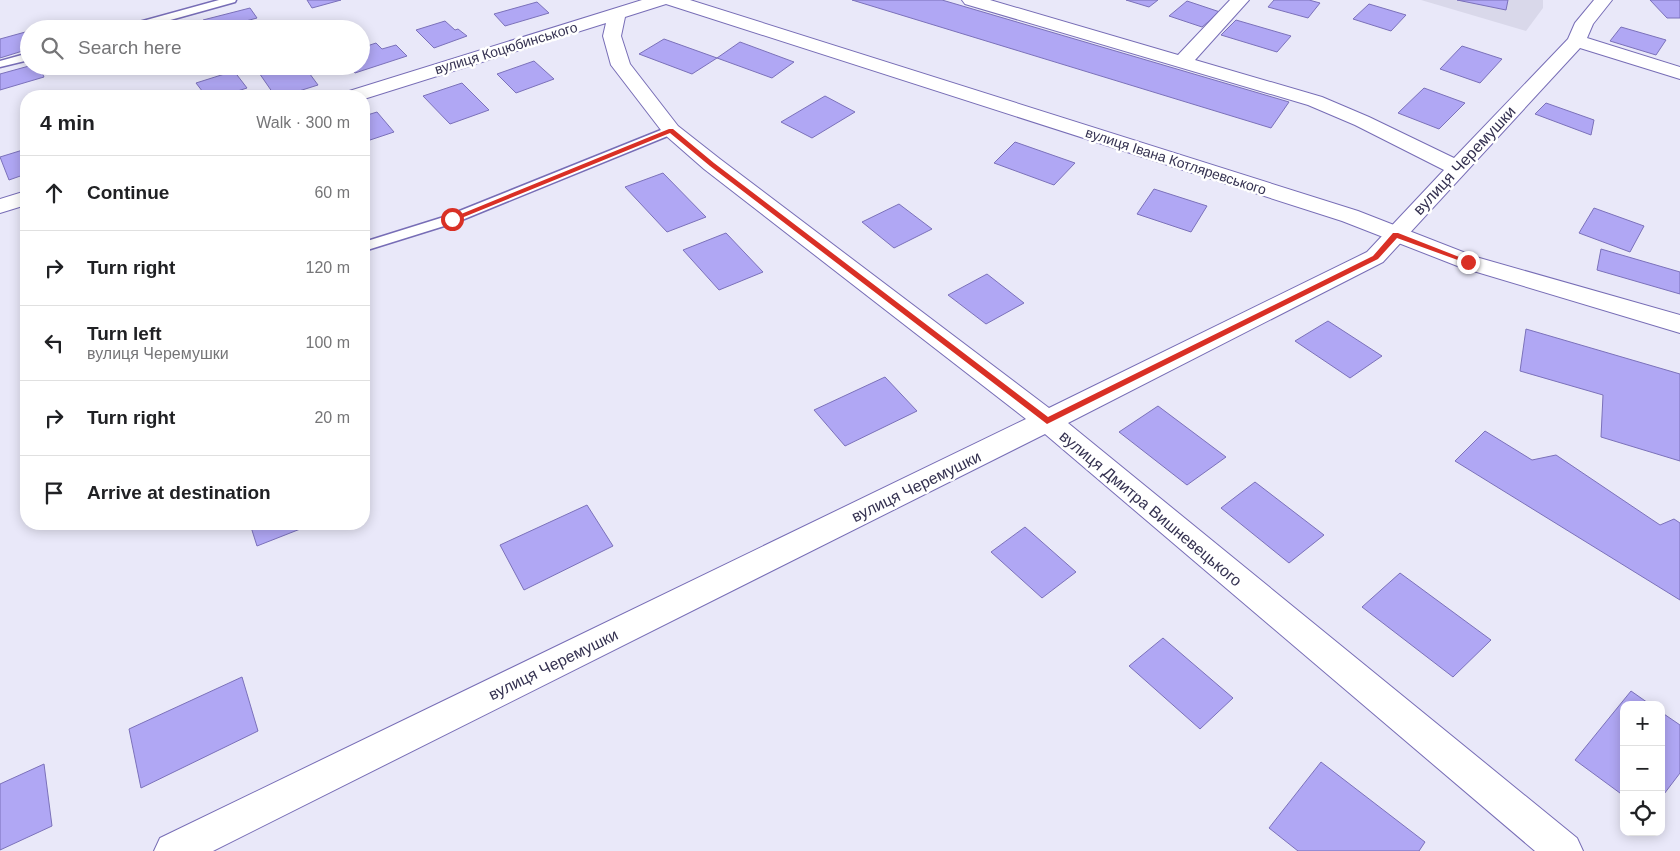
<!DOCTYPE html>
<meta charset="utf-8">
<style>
:root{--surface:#fff;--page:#f2f2f2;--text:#202124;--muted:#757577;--line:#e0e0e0}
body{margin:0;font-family:Helvetica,sans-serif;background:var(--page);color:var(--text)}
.controls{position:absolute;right:15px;bottom:15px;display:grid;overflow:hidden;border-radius:10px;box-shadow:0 2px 12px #0003}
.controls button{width:45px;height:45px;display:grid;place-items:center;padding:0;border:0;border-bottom:1px solid var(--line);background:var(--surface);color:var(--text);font:25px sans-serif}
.stop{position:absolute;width:15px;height:15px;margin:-11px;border:4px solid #d93025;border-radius:50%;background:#fff}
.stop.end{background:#d93025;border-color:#fff;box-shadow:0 1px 5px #0008}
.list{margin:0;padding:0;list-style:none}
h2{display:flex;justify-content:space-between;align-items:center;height:65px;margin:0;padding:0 20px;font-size:21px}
h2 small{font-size:16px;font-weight:400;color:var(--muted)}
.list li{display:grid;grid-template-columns:32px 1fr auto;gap:15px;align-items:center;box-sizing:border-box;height:75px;padding:0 20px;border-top:1px solid var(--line)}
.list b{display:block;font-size:19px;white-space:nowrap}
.list p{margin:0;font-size:16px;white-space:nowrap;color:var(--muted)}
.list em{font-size:16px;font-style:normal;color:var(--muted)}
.icon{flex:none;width:28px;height:28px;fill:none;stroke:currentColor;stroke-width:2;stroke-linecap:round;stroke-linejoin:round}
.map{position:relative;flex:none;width:1680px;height:851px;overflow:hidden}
.search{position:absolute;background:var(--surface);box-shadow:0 2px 12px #0003;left:20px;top:20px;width:350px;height:55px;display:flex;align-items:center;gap:12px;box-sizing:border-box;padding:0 18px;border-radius:28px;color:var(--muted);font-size:19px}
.panel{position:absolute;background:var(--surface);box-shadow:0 2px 12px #0003;left:20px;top:90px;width:350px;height:440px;border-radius:20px}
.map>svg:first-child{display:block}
.built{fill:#d9d8ea}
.building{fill:#b0a7f4;stroke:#7b71ba}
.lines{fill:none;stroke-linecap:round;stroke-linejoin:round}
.service-casing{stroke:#776db6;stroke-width:3}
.minor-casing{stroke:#776db6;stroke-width:2}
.tertiary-casing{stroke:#776db6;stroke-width:2}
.service{fill:#fff;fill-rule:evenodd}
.minor{fill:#fff;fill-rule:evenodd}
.tertiary{fill:#fff;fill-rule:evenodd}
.route{fill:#d93025}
.labels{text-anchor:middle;stroke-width:5;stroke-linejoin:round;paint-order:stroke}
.far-street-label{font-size:14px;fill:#353251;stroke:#fff}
.street-label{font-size:16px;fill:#353251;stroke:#fff}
</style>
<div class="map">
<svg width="1680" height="851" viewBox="0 0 1680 851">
<rect width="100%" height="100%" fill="#e9e8f9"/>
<path class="built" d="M1421,0H1543V8L1526,31Z"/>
<path class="building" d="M307,0H341L312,8Z
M852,0H942L1289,102L1271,128Z
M1126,0H1158L1149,7Z
M1274,0H1309L1320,3L1308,18L1268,7Z
M1457,0H1508L1506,10Z
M1650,0H1680V18H1667Z
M1187,1L1220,12L1202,27L1169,16Z
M537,2L549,13L505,26L494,14Z
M1369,4L1406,15L1391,31L1353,19Z
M250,8L257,18L216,29H208L203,20Z
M1236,20L1291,36L1277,52L1221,35Z
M445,21L455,30L458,29L467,36L434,48L416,30Z
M1621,27L1666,40L1656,55L1610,41Z
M29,31V49L0,58V39Z
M664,39L717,58L692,74L639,54Z
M740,42L794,62L772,78L717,58Z
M376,43L382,49L396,45L407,56L355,73L349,66H361V48Z
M1462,46L1502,59L1480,83L1440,69Z
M534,61L554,79L516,93L497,74Z
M29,66H39L44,77L0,90V74Z
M304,66L318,85L283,96H275L255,67Z
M234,71L247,88L222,96H206L196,83Z
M462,83L489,110L450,124L423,96Z
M1424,88L1465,103L1439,129L1398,113Z
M825,96L855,112L812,138L781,122Z
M1546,103L1594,120L1591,135L1535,114Z
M377,112L394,132L364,142V116Z
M1015,142L1075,163L1054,185L994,163Z
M26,149V174L9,180L0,157Z
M663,173L706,217L667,232L625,187Z
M1154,189L1207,206L1191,232L1137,214Z
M899,204L932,229L894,248L862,222Z
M1594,208L1644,226L1630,252L1579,233Z
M726,233L763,272L719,290L683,250Z
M1601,249L1680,272V294L1597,270Z
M987,274L1024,303L986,324L948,295Z
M1328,321L1382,356L1350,378L1295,341Z
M1526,329L1680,374V461L1601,437L1603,395L1520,371Z
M885,377L917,411L845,446L814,410Z
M1158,406L1226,457L1187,485L1119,432Z
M1485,431L1532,460L1556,455L1660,525L1674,519L1680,523V600L1455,461Z
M1255,482L1324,535L1289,563L1221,508Z
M587,505L613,546L524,590L500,545Z
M250,524H313L257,546Z
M1025,527L1076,572L1042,598L991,552Z
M1400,573L1491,640L1453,677L1362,607Z
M1163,638L1233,698L1200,729L1129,666Z
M242,677L258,731L141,788L129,729Z
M1631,691L1651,705H1624V796L1575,760Z
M1661,712L1680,725V773L1661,798Z
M1321,762L1425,842L1419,851H1298L1269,828Z
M44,764L52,826L0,850V784Z"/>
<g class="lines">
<g class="service-casing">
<path id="service" d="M219,0H236L235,2L138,29H120L121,27Z
M29,53V60L0,67V61Z
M671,126L675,127L677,130L675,133L457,222L364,251V242L447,216Z"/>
</g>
<g class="minor-casing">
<path id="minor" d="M642,0H669L666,4L625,17L621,36L630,64L678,126L720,159L1049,408L1367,252L1444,170L1355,125L1308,105L965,4L962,0H990L1178,55L1230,0H1249L1195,60L1322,97L1369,117L1454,158L1568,39L1575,23L1594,0H1612L1593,24L1587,38L1680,67V79L1580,48L1383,262L1068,423L1577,838L1583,851H1535L1045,434L213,851H154L160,838L1026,419L704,169L664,134L611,65L603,36L606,23L364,99V96H343L346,92Z
M26,191V205L0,213V199Z"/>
</g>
<g class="tertiary-casing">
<path id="tertiary" d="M663,0H690L1358,211L1476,257L1680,315V333L1460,267L1342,221L666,4Z"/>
</g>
<use href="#service" class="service"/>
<use href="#minor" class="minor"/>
<use href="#tertiary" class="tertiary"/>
</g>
<path class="route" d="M669,129H673L714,163L1048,417L1373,256L1393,233H1398L1472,262L1466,263L1397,238L1378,259L1047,424L710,166L670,133L454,221L449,219Z"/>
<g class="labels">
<g class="far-street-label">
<text transform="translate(506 48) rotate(-17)" y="5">вулиця Коцюбинського</text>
<text transform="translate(1176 161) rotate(18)" y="5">вулиця Івана Котляревського</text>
</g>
<g class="street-label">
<text transform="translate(1464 160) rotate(-47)" y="6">вулиця Черемушки</text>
<text transform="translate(916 486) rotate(-26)" y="6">вулиця Черемушки</text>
<text transform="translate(1151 508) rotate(40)" y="6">вулиця Дмитра Вишневецького</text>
<text transform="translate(553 664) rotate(-26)" y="6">вулиця Черемушки</text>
</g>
</g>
</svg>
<div class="controls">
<button>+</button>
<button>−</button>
<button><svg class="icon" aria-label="locate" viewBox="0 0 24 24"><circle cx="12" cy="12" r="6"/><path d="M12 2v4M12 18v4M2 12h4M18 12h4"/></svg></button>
</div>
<div class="stop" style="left:452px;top:219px"></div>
<div class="stop end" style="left:1468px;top:262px"></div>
<div class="search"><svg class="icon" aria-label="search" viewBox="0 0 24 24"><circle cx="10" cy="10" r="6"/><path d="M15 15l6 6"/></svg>Search here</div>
<section class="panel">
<h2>4 min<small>Walk · 300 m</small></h2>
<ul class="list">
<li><svg class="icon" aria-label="ahead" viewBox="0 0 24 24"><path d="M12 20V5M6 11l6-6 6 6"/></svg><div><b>Continue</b></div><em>60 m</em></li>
<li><svg class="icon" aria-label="right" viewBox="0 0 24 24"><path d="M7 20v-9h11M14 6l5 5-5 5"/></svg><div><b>Turn right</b></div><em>120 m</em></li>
<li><svg class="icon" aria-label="left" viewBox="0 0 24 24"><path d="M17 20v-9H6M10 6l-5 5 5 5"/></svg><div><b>Turn left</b><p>вулиця Черемушки</p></div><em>100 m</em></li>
<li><svg class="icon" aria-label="right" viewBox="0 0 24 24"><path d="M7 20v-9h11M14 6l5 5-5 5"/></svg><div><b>Turn right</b></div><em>20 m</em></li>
<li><svg class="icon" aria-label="arrive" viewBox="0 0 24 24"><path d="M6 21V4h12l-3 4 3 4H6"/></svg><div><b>Arrive at destination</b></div></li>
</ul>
</section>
</div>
